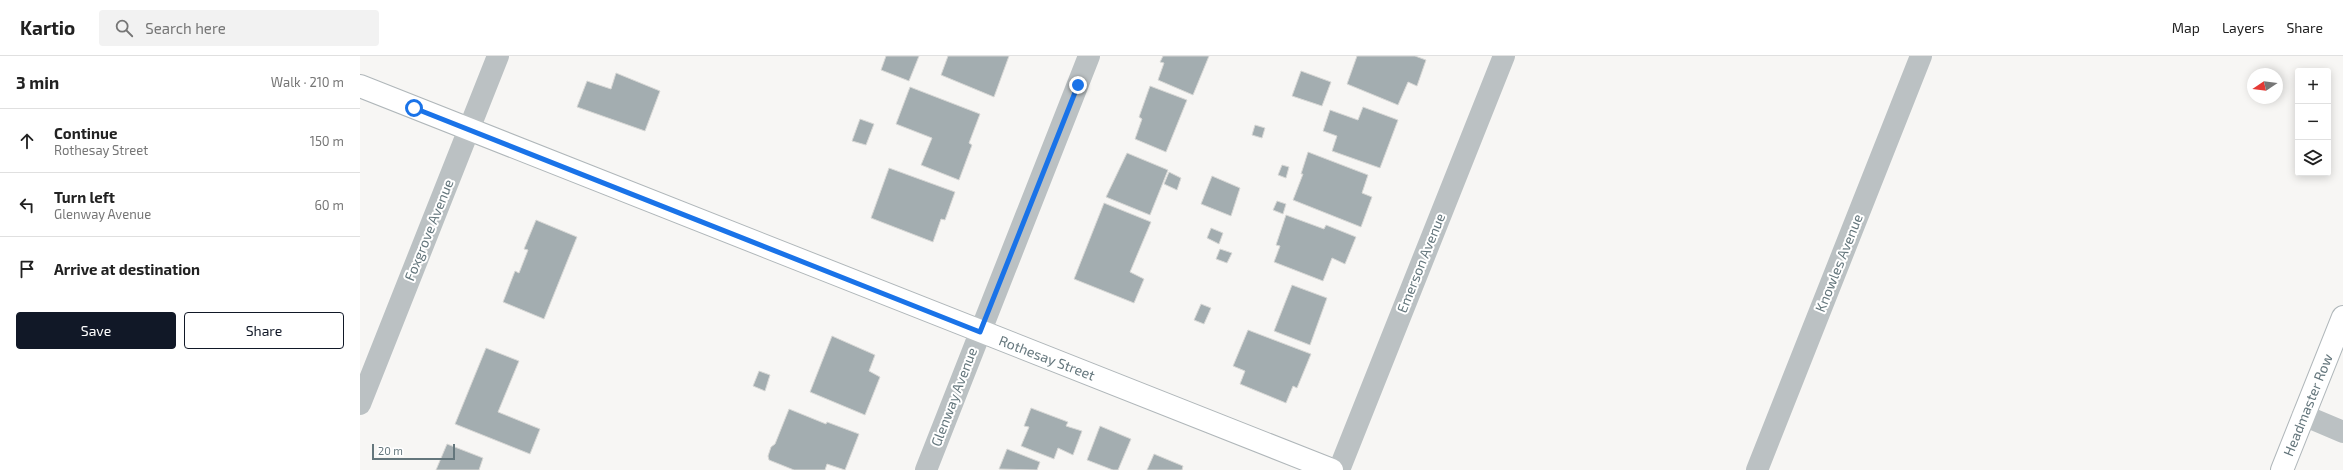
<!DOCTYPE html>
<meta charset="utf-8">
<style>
:root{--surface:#fff;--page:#f2f2f2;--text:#222;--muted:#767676;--line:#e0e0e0;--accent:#111827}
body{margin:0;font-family:"Exo 2",sans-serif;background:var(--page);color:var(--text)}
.controls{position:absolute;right:12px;top:12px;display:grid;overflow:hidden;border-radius:4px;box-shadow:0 2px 10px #0003}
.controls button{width:36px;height:36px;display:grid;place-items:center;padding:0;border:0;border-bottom:1px solid var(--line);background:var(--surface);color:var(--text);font:20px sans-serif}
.compass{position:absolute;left:1887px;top:12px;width:36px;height:36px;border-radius:50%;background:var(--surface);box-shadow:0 2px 10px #0003;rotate:257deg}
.scale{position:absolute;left:12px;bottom:10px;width:83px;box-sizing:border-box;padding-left:4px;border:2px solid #64767c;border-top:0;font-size:11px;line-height:14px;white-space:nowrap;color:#64767c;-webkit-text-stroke:3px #fff;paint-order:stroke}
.stop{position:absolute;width:12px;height:12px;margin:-9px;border:3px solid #1a73e8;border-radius:50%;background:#fff}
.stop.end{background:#1a73e8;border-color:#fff;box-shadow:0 1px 4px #0008}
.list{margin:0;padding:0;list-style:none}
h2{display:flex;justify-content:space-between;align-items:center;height:52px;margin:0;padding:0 16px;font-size:17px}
h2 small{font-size:13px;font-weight:400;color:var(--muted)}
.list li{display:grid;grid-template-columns:26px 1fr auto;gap:12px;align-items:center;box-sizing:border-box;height:64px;padding:0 16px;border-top:1px solid var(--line)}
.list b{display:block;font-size:15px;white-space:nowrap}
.list p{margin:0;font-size:13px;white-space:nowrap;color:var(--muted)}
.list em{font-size:13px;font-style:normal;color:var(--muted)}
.actions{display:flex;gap:8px;padding:12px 16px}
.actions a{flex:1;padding:9px 0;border:1px solid var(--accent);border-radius:4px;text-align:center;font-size:14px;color:var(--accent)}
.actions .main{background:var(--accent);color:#fff}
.icon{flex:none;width:22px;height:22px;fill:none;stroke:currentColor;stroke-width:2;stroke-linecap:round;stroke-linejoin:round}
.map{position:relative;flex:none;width:1983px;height:414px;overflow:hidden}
header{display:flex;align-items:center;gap:24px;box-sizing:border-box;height:56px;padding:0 20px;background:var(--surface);border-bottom:1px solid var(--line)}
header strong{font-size:19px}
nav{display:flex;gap:22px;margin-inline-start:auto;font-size:14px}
.search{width:280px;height:36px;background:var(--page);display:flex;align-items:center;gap:10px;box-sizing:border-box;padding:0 14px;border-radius:4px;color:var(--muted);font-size:15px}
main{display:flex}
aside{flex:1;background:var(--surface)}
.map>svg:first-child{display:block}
.building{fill:#a3adb0;stroke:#d8d8d6}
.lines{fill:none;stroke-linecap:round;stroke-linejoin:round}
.secondary-casing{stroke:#b0b7ba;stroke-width:24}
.street{stroke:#bbc1c3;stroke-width:22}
.secondary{stroke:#fff;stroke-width:22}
.route{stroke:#1a73e8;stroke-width:5}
.labels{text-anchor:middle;stroke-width:4;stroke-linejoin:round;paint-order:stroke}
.street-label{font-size:14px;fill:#64767c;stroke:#fff}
</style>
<header>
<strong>Kartio</strong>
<div class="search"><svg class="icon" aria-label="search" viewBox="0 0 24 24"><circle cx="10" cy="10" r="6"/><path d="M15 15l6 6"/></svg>Search here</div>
<nav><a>Map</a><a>Layers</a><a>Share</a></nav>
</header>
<main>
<aside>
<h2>3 min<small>Walk · 210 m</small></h2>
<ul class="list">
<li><svg class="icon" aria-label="ahead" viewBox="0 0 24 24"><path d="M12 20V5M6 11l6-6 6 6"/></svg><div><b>Continue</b><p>Rothesay Street</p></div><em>150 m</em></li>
<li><svg class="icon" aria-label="left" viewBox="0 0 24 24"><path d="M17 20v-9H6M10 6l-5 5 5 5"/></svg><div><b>Turn left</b><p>Glenway Avenue</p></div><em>60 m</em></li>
<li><svg class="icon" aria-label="arrive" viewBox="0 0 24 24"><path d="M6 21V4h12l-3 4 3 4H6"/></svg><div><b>Arrive at destination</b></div></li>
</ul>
<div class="actions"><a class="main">Save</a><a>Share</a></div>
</aside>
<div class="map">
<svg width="1983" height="414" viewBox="0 0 1983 414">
<rect width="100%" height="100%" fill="#f7f6f4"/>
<path class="building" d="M526,0H559L549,25L521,14Z
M588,0H649L634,41L581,19Z
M803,0H849L833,39L798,24L804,7L800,6Z
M997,0H1055L1066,4L1057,30L1048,26L1038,49L987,28Z
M941,15L971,26L962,50L932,40Z
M256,17L300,35L285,75L217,51L227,25L251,33Z
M790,30L827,44L806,96L775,83L782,63L779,61Z
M550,31L620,58L609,87L612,89L599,124L561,109L572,82L536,68Z
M1003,51L1038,64L1020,112L972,95L977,80L963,75L970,54L998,64Z
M500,63L514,68L506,89L492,85Z
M895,69L905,72L902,82L892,79Z
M948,96L1008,119L1002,137L1012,141L1001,171L933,144L943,118H941Z
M767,97L808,114L790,159L746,141Z
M922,109L929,111L926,122L918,119Z
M529,112L595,136L585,164L581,163L573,186L511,162Z
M809,116L821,122L817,134L804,128Z
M852,120L880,132L871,160L841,148Z
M917,145L926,148L923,158L913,154Z
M744,147L791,166L770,216L784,223L774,247L714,223Z
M926,159L964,173L966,169L996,181L985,208L972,202L963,225L914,206L920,190L916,189Z
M176,164L217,181L184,263L143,246L155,215L159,217L168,194L164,193Z
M851,172L863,177L859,188L847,182Z
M860,193L872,197L867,207L856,203Z
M932,229L967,242L950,289L914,275Z
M841,248L851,252L844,268L834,264Z
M888,274L951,298L937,332L933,330L926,347L880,328L885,315L873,310Z
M472,280L515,299L509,315L520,321L505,359L450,336Z
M126,292L159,305L138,356L180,373L170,398L95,368Z
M399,315L410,319L405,335L393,330Z
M671,352L708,366L706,370L722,375L713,399L698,392L694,403L661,390L669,371L664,370Z
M429,353L466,368L467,366L499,378L485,414L467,408L465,414H434L409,404L408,400L411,391L415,388Z
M740,370L771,383L758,414H753L727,404Z
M87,388L123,402L119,414H76Z
M647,393L680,406L677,414L639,413Z
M794,398L823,410L822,414H787Z"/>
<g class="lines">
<g class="secondary-casing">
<path id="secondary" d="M0,30L972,414
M1922,414L1983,261"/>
</g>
<path class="street" d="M0,348L138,0
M1943,359L1983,376
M566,414L729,0
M979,414L1144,0
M1397,414L1561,0"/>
<use href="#secondary" class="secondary"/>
</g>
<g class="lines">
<path class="route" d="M54,52L620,276L718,29"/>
</g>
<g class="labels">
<g class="street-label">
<text transform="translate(69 174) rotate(-68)" y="5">Foxgrove Avenue</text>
<text transform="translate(1061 207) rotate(-68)" y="5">Emerson Avenue</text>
<text transform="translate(1479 207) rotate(-68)" y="5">Knowles Avenue</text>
<text transform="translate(687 302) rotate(21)" y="5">Rothesay Street</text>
<text transform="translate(594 341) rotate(-69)" y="5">Glenway Avenue</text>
<text transform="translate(1948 349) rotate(-68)" y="5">Headmaster Row</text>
</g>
</g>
</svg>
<div class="controls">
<button>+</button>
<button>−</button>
<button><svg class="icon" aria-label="layers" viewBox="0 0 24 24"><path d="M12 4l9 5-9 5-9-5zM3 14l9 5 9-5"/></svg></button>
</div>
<svg class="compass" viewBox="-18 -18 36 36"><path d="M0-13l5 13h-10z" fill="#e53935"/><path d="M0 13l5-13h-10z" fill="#767676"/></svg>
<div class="scale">20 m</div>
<div class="stop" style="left:54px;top:52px"></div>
<div class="stop end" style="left:718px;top:29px"></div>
</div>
</main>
